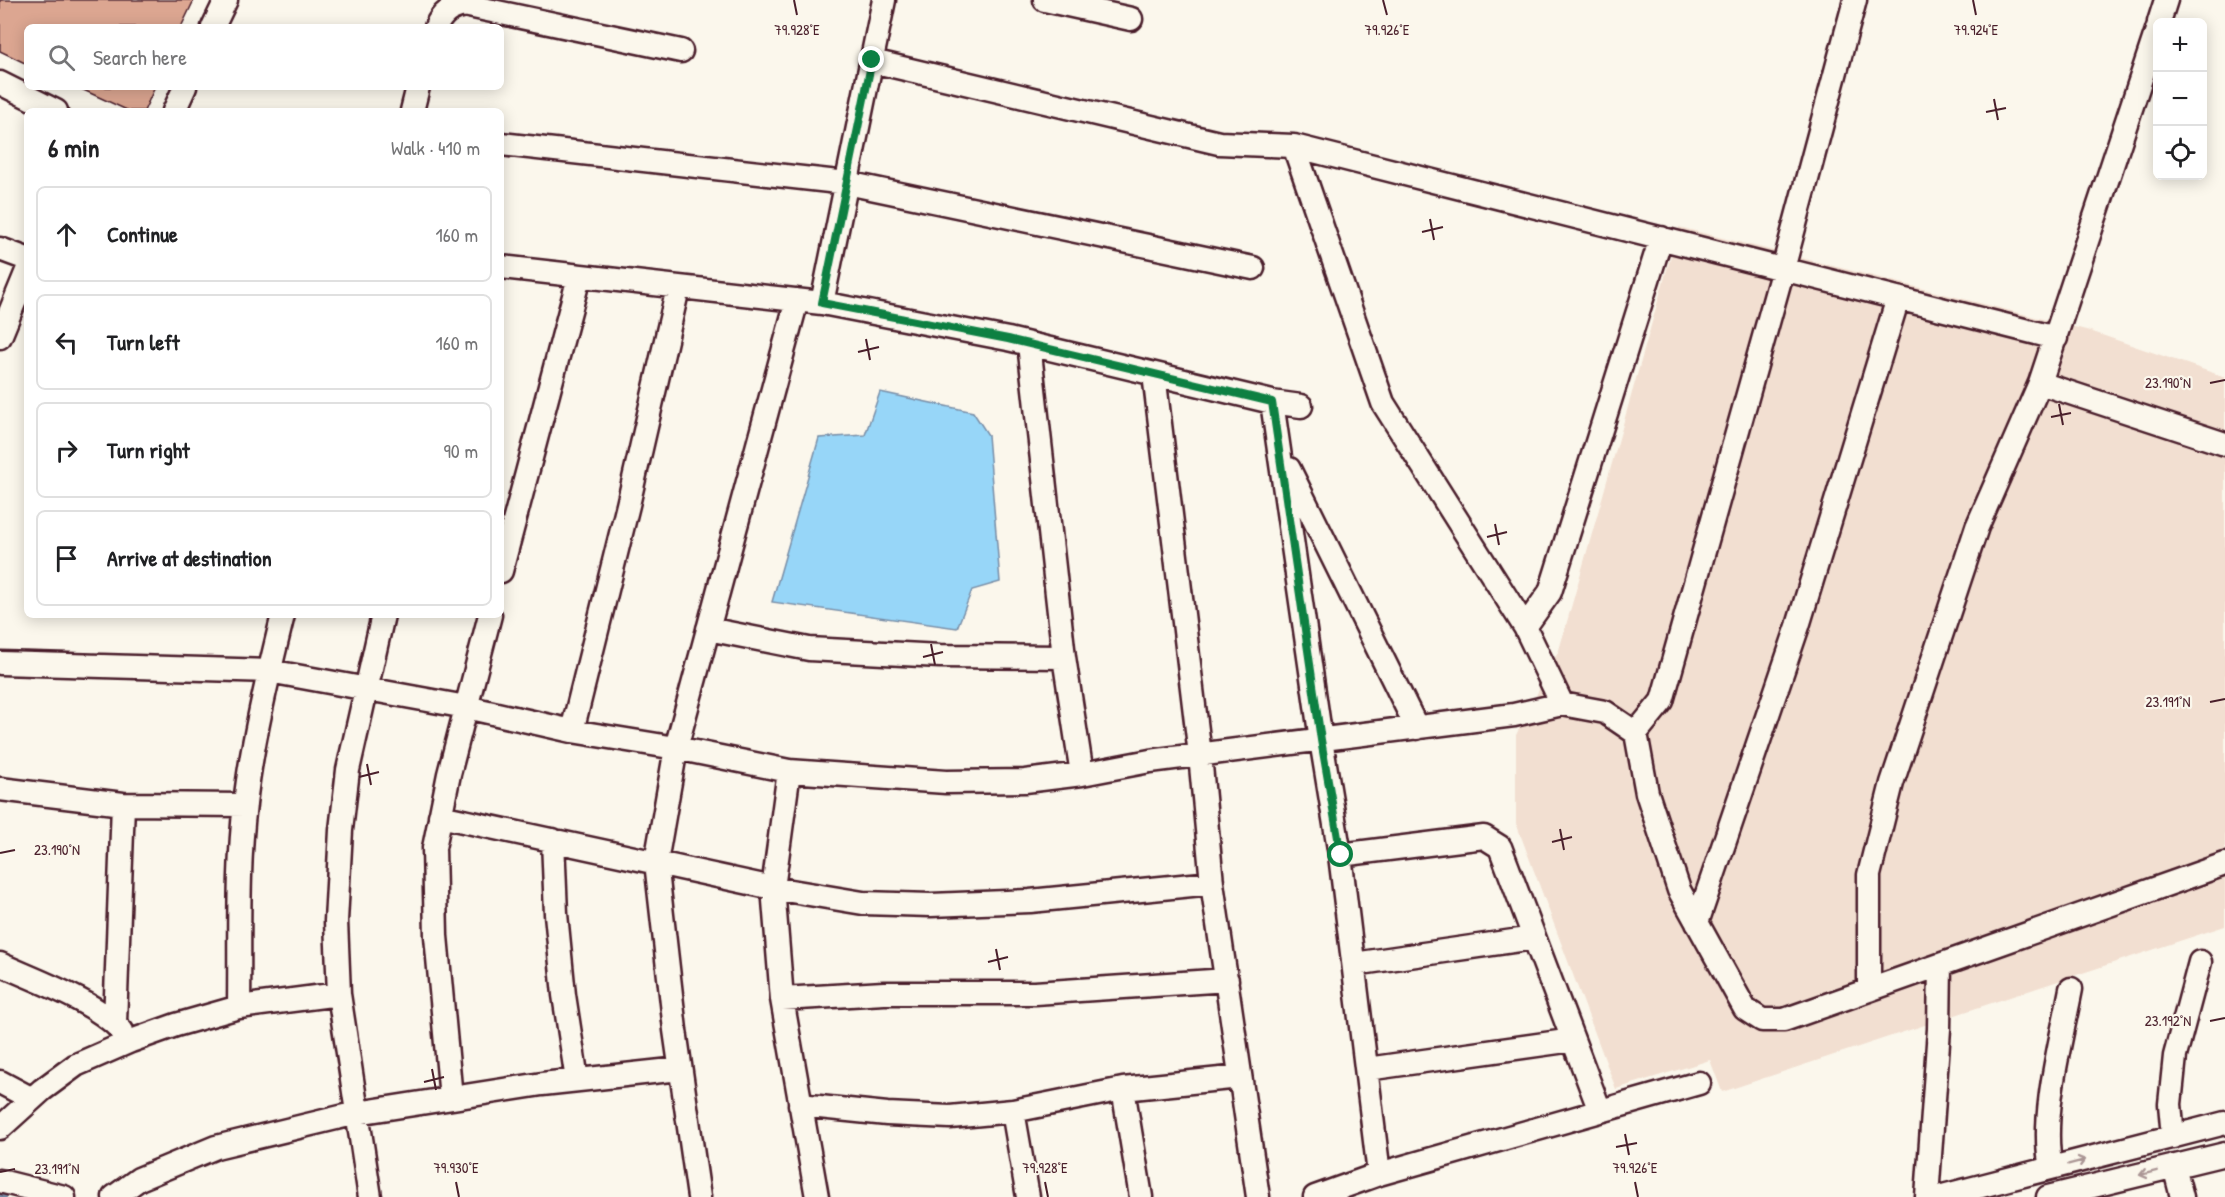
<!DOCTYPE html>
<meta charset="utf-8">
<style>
:root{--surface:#fff;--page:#f2f2f2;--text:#202124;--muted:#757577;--line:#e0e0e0}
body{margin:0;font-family:"Patrick Hand",sans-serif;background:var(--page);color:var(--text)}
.controls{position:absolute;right:18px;top:18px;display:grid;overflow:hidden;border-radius:9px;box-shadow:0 3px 15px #0003}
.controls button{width:54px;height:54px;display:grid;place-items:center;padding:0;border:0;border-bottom:2px solid var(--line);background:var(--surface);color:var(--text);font:30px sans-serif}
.stop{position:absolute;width:18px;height:18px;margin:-14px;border:4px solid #0b8043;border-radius:50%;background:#fff}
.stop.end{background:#0b8043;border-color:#fff;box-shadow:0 2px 6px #0008}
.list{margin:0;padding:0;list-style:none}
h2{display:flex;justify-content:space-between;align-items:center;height:78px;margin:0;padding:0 24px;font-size:26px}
h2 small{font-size:20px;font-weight:400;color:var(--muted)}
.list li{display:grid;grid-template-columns:39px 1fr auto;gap:18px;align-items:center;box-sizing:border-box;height:96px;margin:0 12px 12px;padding:0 12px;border:2px solid var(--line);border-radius:9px}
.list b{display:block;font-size:22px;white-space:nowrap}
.list em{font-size:20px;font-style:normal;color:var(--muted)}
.icon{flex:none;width:33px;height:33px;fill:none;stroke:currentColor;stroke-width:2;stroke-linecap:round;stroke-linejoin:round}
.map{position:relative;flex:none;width:2225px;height:1197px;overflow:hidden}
.search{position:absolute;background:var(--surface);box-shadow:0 3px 15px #0003;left:24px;top:24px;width:480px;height:66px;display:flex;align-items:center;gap:15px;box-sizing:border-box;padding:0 21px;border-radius:9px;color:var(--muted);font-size:22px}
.panel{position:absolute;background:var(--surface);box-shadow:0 3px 15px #0003;left:24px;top:108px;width:480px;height:510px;border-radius:9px}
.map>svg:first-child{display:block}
.built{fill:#f2dfd1}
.water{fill:#97d6f8;stroke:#788da6;stroke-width:1.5}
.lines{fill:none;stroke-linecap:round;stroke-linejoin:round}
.stream{stroke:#788da6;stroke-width:6}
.building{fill:#dca691;stroke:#4a1f2b;stroke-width:1.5}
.minor-casing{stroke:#4a1f2b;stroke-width:27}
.minor{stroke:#fbf7ec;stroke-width:22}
.oneway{stroke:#ab9695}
.route{stroke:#0b8043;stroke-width:8}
.ticks{fill:none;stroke:#4a1f2b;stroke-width:2}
.ticks-label{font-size:15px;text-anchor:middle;fill:#4a1f2b;stroke:#fbf7ec;stroke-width:4.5;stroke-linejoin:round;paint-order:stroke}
</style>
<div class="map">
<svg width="2225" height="1197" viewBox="0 0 2225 1197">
<rect width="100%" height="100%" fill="#fbf7ec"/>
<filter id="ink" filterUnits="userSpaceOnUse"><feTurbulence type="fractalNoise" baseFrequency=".0167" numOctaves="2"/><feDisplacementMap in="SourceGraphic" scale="12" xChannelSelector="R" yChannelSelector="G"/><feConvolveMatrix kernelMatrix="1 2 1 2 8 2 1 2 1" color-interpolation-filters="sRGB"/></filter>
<g filter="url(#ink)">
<path class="built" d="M1679,227L2090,331L2225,377V926L1722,1092L1710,1060L1616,1089L1516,823V735L1559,650Z"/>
<path class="water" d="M880,392L973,412L988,435L1000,582L972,590L957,628L772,602L819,438L865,435Z"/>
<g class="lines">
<path class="stream" d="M0,1196L4,1197"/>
</g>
<path class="building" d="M0,0H194L181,27H27V64L0,51Z
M77,87H155L144,111H129Z"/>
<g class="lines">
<g class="minor-casing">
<path id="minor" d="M1045,0L1131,19
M2159,22L2166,0
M213,27L226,0
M436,27C442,13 450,8 464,5L681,51
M2158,27L2040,383L2225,444
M872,61L1219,143L1294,146L2056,338
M0,83L56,111
M174,111L185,87
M412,111L418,87
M501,144L847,183L1253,268
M1294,146L1383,403L1525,627L1562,704
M0,249L27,259
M501,267L822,303L1008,339L1272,402L1301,406
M822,303L884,0
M0,337L27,271
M1029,344L1064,657L1082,774
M1154,374L1200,755L1212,883L1258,1197
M1272,402L1321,740L1340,855L1379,1174
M1289,469L1417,728
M501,571L579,277
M1525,627L1550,592L1661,238
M708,629L809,649L940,656L1064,657
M0,663L269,671L466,707L572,731L676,748L789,771L946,782L1025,781L1082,774L1150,761L1514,715L1562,704L1605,712L1636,733L1647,793L1679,890L1745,1009L1762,1020H1784L2225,864
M572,731L628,505L678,288
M1636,733L1662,701L1783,269L1855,0
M789,771L773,888L782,999L817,1197
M0,789L123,804L245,805
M440,816L773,888L863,903L931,905L1030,901L1212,883
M553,840L556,914L564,995L577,1080
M1340,855L1484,837L1500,847L1600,1111
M1697,923L1798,626L1898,298
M0,964C37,981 95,1001 122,1031
M1354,964L1534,938
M1869,990V875L1892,783L1977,527L2040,383
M782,999L884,993H1035L1227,980
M239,1007C240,940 237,871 245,804C252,742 268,676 283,615
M115,1023L123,804
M1367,1069L1573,1040
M0,1082L32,1099
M1123,1089L1141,1197
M451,1098L436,936L434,848L449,774L490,615
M800,1105L887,1114L950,1117L1013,1111L1123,1089L1240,1077
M1013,1111L1028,1197
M0,1128L42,1090L76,1065L131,1041L176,1025L239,1007L339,994
M2173,1137L2170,1104L2175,1056L2200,962
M2174,1166L2182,1197
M2051,1168C2040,1116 2061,1042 2071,989
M0,1181L64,1197
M114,1197L139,1179L216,1147L357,1113L542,1084L680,1069
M370,1197L339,994L336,921L341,830L348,770L383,615
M699,1197L675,1030L656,862L676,748L797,300
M1315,1197L1379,1174L1699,1083
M1927,1197L1939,1029L1940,965
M1939,1197L2225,1123
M2048,1197L2225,1154"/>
</g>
<use href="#minor" class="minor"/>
</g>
<defs><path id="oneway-shaft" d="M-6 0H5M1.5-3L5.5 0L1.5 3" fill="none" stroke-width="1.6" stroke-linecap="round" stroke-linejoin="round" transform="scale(1.5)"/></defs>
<g class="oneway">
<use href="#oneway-shaft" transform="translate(2077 1162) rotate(-15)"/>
<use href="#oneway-shaft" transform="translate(2148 1173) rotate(166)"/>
</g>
</g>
<g class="lines" filter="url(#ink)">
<path class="route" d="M872,60L822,303L1008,339L1272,402L1321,740L1341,855"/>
</g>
<path class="ticks" d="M794,0L797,15M1383,0L1387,15M1973,0L1976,15M1994,99L1998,120M1986,112L2006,108M1430,219L1434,240M1422,232L1443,227M866,339L870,360M858,352L879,347M2210,383L2225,380M2059,404L2063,425M2051,417L2071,413M1495,524L1499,545M1487,537L1507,532M931,644L935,665M923,657L943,652M2210,702L2225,699M367,764L371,785M359,777L379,772M1560,829L1564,850M1552,842L1572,837M0,853L15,850M996,949L1000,970M988,962L1008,957M2210,1021L2225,1018M432,1069L436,1090M424,1082L444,1077M1625,1134L1629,1155M1616,1147L1637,1143M0,1172L15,1169M456,1182L459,1197M1045,1182L1048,1197M1635,1182L1638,1197"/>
<g class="ticks-label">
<text x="797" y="35">79.928°E</text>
<text x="1387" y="35">79.926°E</text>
<text x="1976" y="35">79.924°E</text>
<text x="2168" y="388">23.190°N</text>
<text x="2168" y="707">23.191°N</text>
<text x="57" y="855">23.190°N</text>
<text x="2168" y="1026">23.192°N</text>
<text x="456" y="1173">79.930°E</text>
<text x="1045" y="1173">79.928°E</text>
<text x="1635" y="1173">79.926°E</text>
<text x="57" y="1174">23.191°N</text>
</g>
</svg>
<div class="controls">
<button>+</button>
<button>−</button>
<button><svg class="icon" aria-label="locate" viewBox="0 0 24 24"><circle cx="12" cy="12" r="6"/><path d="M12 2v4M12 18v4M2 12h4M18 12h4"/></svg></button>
</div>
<div class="stop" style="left:1341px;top:855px"></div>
<div class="stop end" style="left:872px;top:60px"></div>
<div class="search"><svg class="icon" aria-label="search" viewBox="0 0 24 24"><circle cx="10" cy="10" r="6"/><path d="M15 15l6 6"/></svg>Search here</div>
<section class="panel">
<h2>6 min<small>Walk · 410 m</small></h2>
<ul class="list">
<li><svg class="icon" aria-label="ahead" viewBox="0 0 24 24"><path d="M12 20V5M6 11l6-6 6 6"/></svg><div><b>Continue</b></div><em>160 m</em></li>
<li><svg class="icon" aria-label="left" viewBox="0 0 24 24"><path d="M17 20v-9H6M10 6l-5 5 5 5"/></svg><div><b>Turn left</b></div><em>160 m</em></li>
<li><svg class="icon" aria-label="right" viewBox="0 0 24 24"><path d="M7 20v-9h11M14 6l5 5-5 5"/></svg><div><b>Turn right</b></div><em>90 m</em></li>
<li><svg class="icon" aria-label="arrive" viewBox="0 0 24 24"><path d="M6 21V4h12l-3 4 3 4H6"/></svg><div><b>Arrive at destination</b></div></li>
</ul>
</section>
</div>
